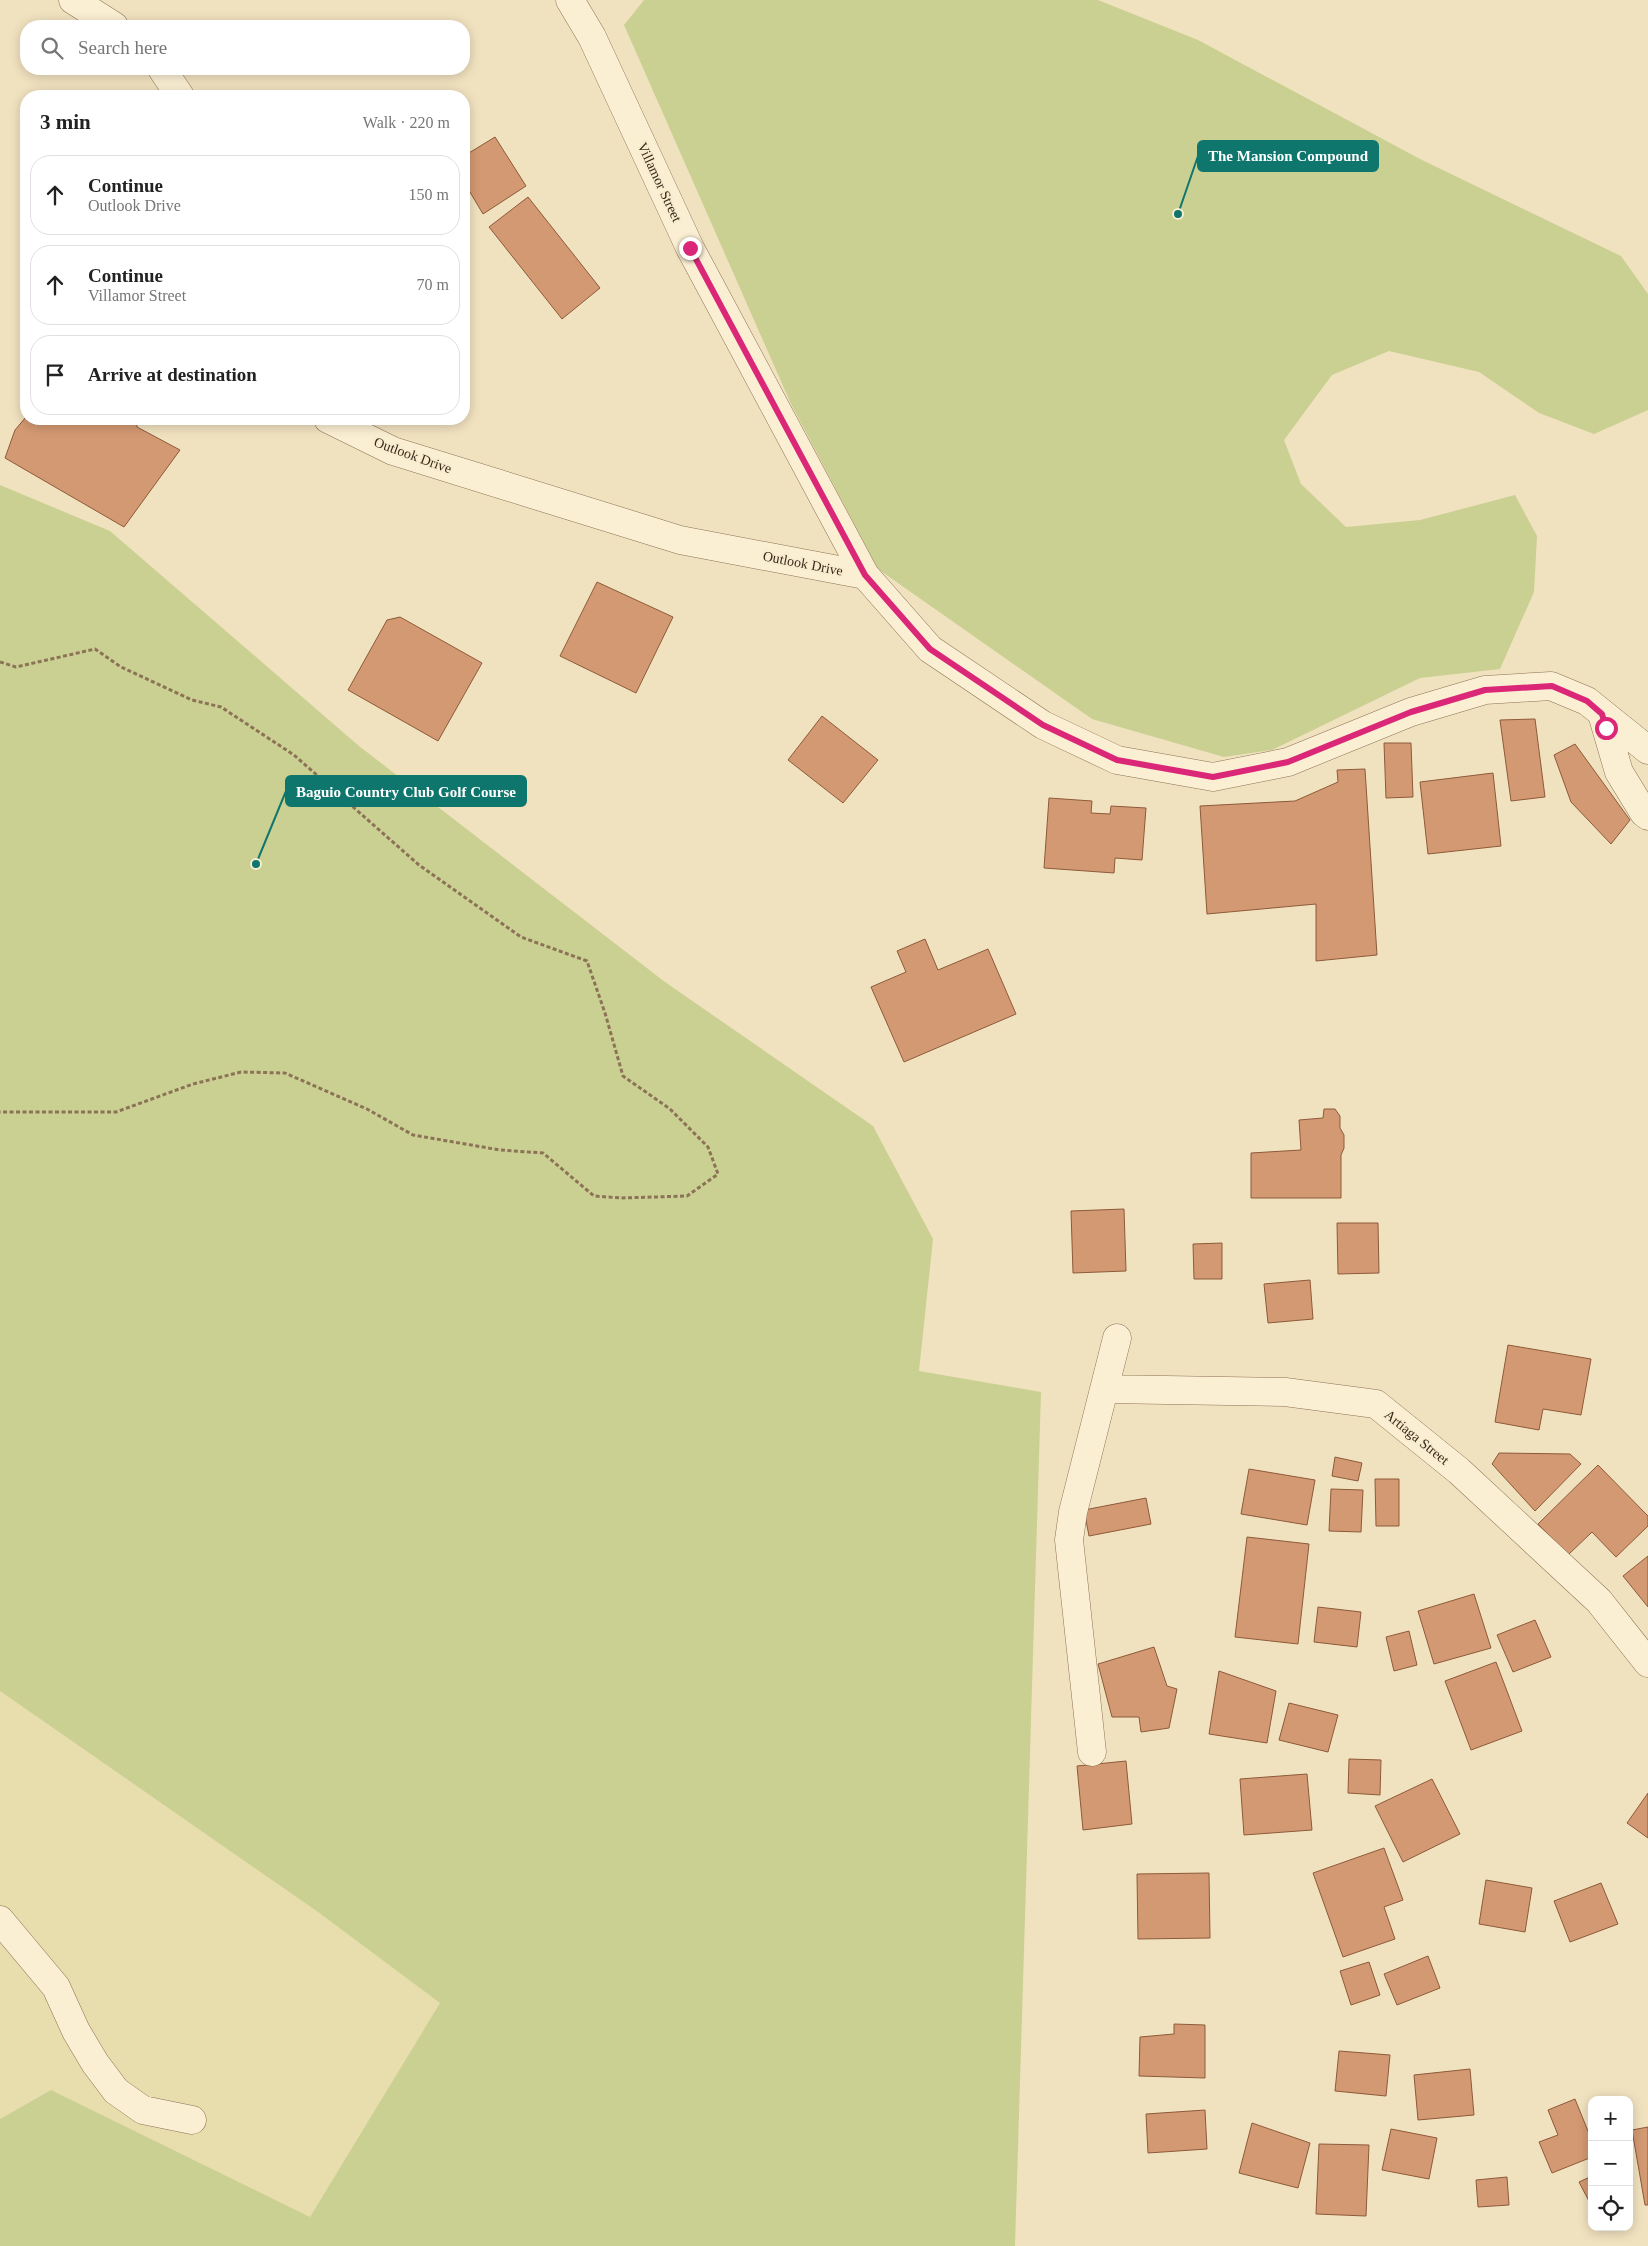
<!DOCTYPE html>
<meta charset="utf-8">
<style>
:root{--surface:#fff;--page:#f6f6f6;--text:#222;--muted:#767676;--line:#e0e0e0}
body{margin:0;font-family:"Times New Roman",serif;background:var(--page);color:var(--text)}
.controls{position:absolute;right:15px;bottom:15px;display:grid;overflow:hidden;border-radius:10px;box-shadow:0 2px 12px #0003}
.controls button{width:45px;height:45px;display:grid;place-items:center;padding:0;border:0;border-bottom:1px solid var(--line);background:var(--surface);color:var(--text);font:25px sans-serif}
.stop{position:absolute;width:15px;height:15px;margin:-11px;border:4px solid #db2777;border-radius:50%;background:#fff}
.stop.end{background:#db2777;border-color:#fff;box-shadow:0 1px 5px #0008}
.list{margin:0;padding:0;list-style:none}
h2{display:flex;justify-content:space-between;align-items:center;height:65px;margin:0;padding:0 20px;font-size:21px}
h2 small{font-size:16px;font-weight:400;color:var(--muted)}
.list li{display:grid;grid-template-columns:32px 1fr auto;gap:15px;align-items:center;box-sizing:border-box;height:80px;margin:0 10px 10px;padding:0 10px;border:1px solid var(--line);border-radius:20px}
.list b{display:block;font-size:19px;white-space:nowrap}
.list p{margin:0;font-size:16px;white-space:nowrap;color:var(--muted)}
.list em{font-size:16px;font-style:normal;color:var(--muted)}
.icon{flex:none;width:28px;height:28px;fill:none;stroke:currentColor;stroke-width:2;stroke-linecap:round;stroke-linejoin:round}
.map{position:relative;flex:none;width:1648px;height:2246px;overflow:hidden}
.search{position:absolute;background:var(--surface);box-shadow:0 2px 12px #0003;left:20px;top:20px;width:450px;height:55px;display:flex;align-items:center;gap:12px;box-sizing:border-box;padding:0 18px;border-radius:20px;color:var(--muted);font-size:19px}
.panel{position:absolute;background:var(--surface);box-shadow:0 2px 12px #0003;left:20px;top:90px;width:450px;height:335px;border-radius:20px}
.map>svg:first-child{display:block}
.farmland{fill:#e8ddac}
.green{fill:#cad092}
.building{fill:#d39972;stroke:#8d5a3a}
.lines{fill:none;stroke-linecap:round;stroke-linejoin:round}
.minor-casing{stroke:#8c7256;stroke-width:29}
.path{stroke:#8c7256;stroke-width:3;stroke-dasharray:4 2.5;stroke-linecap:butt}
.minor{stroke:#fbefd3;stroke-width:28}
.route{stroke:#db2777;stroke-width:6}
.labels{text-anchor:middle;stroke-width:4;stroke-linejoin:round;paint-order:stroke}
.street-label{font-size:14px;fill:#3a2a1c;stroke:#f8eccf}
.leader{fill:none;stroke:#0f766e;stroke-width:2}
.callout-dot{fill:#0f766e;stroke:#f8eccf;stroke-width:2}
.callout{fill:#0f766e;stroke:#0f766e;stroke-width:2}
.callout-label{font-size:15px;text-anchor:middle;font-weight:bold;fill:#fff}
</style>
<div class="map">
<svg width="1648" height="2246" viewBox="0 0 1648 2246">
<rect width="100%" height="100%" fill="#f1e2bf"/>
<path class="farmland" d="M0,1691L318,1912L440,2003L310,2217L51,2090L0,2119Z"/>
<path class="green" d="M644,0H1098L1198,40L1420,159L1621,256L1648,294V410L1594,434L1539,413L1479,372L1389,351L1332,375L1284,440L1301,484L1346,527L1420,520L1515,495L1537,536L1534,592L1500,669L1420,678L1272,750L1224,757L1092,719L878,569L791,404L624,25Z
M0,485L110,531L359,746L665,982L873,1126L933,1239L919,1371L1041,1392L1015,2246H0V2119L51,2090L310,2217L440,2003L318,1912L0,1691Z"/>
<path class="building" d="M495,137L526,186L483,214L464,182V156Z
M528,197L600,288L562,319L489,227Z
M26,417L137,419V427L180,450L124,527L5,458L15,430Z
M597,582L673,617L636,693L560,656Z
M400,617L482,663L438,741L348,690L387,620Z
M822,716L878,760L843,803L788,760Z
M1535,719L1545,797L1511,801L1500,720Z
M1384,743H1411L1413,797L1386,798Z
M1575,744L1630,820L1611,844L1571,802L1554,755Z
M1365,769L1377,955L1316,961V904L1207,914L1200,806L1295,801L1338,782L1337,770Z
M1493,773L1501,846L1428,854L1420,782Z
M1049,798L1092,801L1091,813L1110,814L1111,806L1146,808L1142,860L1115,858L1114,873L1044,868Z
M925,939L938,970L988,949L1016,1014L904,1062L871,987L906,972L897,951Z
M1324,1109H1335L1340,1116V1128L1344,1135V1148L1341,1155V1198H1251V1153L1301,1150L1299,1120L1323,1118Z
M1124,1209L1126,1271L1073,1273L1071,1211Z
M1337,1223H1378L1379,1273L1338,1274Z
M1222,1243V1279H1194L1193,1244Z
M1310,1280L1313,1319L1268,1323L1264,1284Z
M1508,1345L1591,1359L1581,1415L1543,1409L1539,1430L1495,1422Z
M1499,1453L1570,1454L1581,1464L1535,1511L1492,1464Z
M1335,1457L1362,1463L1358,1481L1332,1476Z
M1598,1465L1648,1516V1526L1616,1557L1592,1532L1568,1555L1538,1524Z
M1249,1469L1315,1480L1307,1525L1241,1514Z
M1375,1479H1399V1526H1376Z
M1331,1489L1363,1490L1361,1532L1329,1531Z
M1146,1498L1151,1524L1089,1536L1084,1510Z
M1247,1537L1309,1544L1298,1644L1235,1637Z
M1648,1556V1607L1623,1576Z
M1474,1594L1491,1648L1434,1664L1418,1611Z
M1318,1607L1361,1612L1357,1647L1314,1642Z
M1535,1620L1551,1657L1513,1672L1497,1635Z
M1409,1631L1417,1665L1394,1671L1386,1637Z
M1154,1647L1167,1686L1177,1689L1169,1728L1141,1732L1139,1717H1112L1098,1664Z
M1496,1662L1522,1731L1471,1750L1445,1681Z
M1219,1671L1276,1691L1267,1743L1209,1734Z
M1289,1703L1338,1715L1328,1752L1279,1740Z
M1349,1759L1381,1760L1380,1795L1348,1793Z
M1126,1761L1132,1824L1083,1830L1077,1766Z
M1307,1774L1312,1830L1244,1835L1240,1779Z
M1432,1779L1460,1834L1403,1862L1375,1806Z
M1648,1793V1838L1627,1823Z
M1384,1848L1403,1900L1384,1907L1395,1939L1343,1957L1313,1873Z
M1209,1873L1210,1938L1138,1939L1137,1874Z
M1486,1880L1532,1888L1525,1932L1479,1924Z
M1601,1883L1618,1924L1570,1942L1554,1901Z
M1428,1956L1440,1988L1397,2005L1384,1974Z
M1369,1962L1380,1995L1351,2005L1340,1971Z
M1174,2024L1205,2025V2078L1139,2076L1140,2037L1174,2034Z
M1339,2051L1390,2055L1386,2096L1335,2091Z
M1470,2069L1474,2115L1418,2120L1414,2075Z
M1575,2099L1592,2141V2157L1552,2173L1539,2142L1558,2135L1548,2110Z
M1205,2110L1207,2149L1148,2153L1146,2114Z
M1252,2123L1310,2143L1298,2188L1239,2173Z
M1648,2127V2205H1645L1632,2130Z
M1391,2129L1437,2138L1429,2179L1382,2170Z
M1319,2144L1369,2145L1366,2216L1316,2214Z
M1592,2176V2202L1590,2203L1579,2182Z
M1507,2177L1509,2205L1478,2207L1476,2180Z"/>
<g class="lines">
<g class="minor-casing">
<path id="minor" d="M73,0L114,26
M570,0L592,37L690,248L865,575L930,649L1043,725L1117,760L1213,777L1288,762L1411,712L1485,690L1551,686L1587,701L1648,750
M162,69L180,96
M328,419L393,451L680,540L865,575
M1602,714L1619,772L1644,813L1648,816
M1105,1389L1285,1392L1376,1404L1459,1471L1599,1601L1648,1663
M1092,1752L1069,1540L1073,1512L1117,1338
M0,1920L56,1987L76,2031L95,2063L116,2091L143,2110L192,2120"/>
</g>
<path class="path" d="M0,662L16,667L95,649L121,667L192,700L221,707L294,755L419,865L521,937L587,961L605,1013L623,1076L670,1109L708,1147L718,1174L687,1196L621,1198L594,1196L543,1153L500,1150L413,1135L367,1109L285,1073L241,1072L193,1084L116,1112H0"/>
<use href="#minor" class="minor"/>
</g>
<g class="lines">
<path class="route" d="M690,248L865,575L930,649L1043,725L1117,760L1213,777L1288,762L1411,712L1485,690L1552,686L1587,701L1602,714L1606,728"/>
</g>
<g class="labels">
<g class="street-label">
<text transform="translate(660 182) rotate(65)" y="5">Villamor Street</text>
<text transform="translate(413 455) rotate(20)" y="5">Outlook Drive</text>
<text transform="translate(803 563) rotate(11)" y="5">Outlook Drive</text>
<text transform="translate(1417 1437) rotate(39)" y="5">Artiaga Street</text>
</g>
</g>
<path class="leader" d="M1178 214L1198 156M256 864L286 791"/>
<g class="callout-dot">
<circle cx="1178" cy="214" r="5"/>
<circle cx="256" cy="864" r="5"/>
</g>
<g class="callout">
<rect x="1198" y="141" width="180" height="30" rx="5"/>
<rect x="286" y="776" width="240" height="30" rx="5"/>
</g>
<g class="callout-label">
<text x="1288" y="161">The Mansion Compound</text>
<text x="406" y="797">Baguio Country Club Golf Course</text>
</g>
</svg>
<div class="controls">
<button>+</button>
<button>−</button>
<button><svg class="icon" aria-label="locate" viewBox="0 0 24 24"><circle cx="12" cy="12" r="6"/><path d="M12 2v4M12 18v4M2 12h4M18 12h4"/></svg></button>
</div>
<div class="stop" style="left:1606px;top:728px"></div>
<div class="stop end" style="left:690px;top:248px"></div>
<div class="search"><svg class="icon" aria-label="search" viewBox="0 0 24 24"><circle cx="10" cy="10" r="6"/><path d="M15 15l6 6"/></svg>Search here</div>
<section class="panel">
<h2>3 min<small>Walk · 220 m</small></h2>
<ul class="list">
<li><svg class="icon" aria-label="ahead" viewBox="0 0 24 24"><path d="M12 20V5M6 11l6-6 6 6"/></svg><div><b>Continue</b><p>Outlook Drive</p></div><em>150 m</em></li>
<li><svg class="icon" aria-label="ahead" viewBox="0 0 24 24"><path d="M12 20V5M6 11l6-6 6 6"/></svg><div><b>Continue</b><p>Villamor Street</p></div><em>70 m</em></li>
<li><svg class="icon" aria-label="arrive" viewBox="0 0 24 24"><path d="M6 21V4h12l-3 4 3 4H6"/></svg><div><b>Arrive at destination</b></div></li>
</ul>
</section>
</div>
